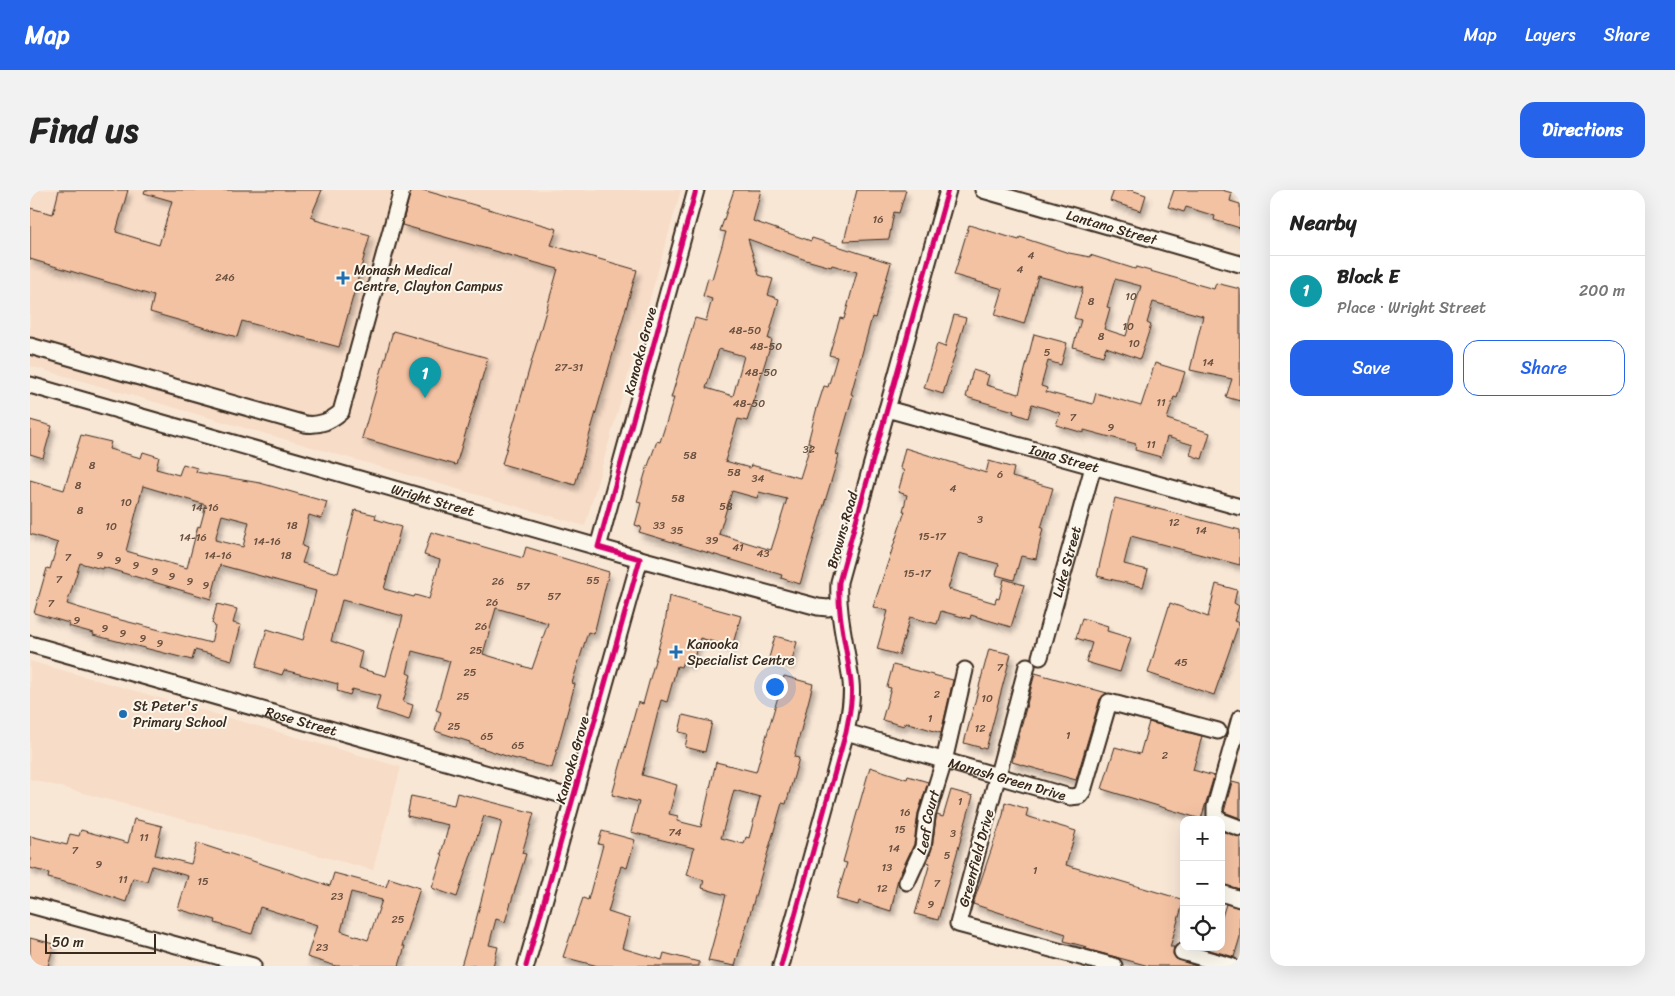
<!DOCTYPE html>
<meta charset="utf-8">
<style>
:root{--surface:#fff;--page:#f2f2f2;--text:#222;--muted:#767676;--line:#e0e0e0;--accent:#2563eb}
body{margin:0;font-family:Sriracha,sans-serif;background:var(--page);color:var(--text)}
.controls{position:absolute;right:15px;bottom:15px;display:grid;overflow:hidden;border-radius:10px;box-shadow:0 5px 20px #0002}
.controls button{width:45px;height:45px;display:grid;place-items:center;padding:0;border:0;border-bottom:1px solid var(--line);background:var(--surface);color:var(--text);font:25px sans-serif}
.scale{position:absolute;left:15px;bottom:12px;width:111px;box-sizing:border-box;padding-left:5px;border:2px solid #3b2a1e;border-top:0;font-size:14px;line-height:18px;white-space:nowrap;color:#3b2a1e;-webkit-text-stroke:4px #fbf7ec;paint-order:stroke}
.you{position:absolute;left:744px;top:496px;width:18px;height:18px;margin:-12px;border:4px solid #fff;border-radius:50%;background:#1a73e8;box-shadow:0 0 0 8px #1a73e833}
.badge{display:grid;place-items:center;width:32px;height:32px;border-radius:50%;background:var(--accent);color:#fff;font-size:16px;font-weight:700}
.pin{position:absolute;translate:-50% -41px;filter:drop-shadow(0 1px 2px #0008)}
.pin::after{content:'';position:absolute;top:26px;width:18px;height:15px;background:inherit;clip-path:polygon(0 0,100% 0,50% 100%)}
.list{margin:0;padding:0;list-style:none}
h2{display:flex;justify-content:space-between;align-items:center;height:65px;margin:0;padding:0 20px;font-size:21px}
h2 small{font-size:16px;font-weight:400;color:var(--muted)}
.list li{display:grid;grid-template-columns:32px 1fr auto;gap:15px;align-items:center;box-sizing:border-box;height:70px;padding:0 20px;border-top:1px solid var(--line)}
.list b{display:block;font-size:19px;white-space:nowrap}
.list p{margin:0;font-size:16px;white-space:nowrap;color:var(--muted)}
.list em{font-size:16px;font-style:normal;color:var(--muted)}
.actions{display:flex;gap:10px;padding:15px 20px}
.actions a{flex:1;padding:11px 0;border:1px solid var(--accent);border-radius:15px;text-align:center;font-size:18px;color:var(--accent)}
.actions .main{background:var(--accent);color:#fff}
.icon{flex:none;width:28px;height:28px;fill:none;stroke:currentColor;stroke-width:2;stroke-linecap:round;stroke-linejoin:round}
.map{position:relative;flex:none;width:1210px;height:776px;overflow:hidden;border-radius:15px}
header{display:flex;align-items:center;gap:30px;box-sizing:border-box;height:70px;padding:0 25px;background:var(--accent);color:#fff}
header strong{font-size:24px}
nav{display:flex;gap:28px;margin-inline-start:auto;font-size:18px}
.intro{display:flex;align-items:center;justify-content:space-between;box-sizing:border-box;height:120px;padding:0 30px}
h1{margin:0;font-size:35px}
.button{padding:12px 22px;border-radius:15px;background:var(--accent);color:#fff;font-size:18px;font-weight:700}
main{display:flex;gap:30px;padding:0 30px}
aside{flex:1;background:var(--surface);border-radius:15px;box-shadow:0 5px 20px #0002}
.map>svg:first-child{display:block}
.built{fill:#f7dcc7}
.building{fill:#f3c2a3;stroke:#3b2a1e;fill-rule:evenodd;filter:url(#shadow)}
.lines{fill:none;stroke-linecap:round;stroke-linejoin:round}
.minor-casing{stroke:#3b2a1e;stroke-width:19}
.minor{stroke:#fbf7ec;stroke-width:15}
.cycleway-casing{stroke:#fbf7ec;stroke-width:8}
.cycleway{stroke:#d6006c;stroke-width:5}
.poi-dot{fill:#1f6fb2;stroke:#fbf7ec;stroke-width:2}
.labels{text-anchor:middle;stroke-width:4;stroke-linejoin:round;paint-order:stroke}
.number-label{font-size:11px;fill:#69503f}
.street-label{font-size:14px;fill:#3b2a1e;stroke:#fbf7ec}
.poi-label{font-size:14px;fill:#3b2a1e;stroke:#fbf7ec;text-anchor:start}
</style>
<header>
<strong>Map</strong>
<nav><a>Map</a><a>Layers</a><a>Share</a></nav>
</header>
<div class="intro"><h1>Find us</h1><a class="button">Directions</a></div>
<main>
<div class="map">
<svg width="1210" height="776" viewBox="0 0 1210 776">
<defs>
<filter id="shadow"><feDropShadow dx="3" dy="5.5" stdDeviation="2.5" flood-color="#0004"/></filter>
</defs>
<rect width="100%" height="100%" fill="#f9e7d6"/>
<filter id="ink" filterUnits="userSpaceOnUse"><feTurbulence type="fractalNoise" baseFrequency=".02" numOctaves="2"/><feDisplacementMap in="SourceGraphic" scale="10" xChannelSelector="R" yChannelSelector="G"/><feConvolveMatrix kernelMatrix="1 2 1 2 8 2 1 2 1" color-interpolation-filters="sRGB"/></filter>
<g filter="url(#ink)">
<path class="built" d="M0,0H651L555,336L0,176Z
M0,471L371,577L343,680L0,589Z"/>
<path class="building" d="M29,0H98L86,42L129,55L142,11L114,3L115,0H292L281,26L286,28L285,30L340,45L309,157L212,131L207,147L120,122L124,106L0,69V18L23,24Z
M381,0H393L527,39L521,55L607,80L545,295L472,274L528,79L372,35Z
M704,0H731L723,31L781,51L782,48L861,73L845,128L842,127L821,204L823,205L806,264L809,265L770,394L751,388L752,385L609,342L611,337L605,335L611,313L607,312L615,284L627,251L630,252L644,208H641L665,128L676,131L682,109L673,106L678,88L682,89L696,42L690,41ZM718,49L776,70L801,77L802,75L827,82L814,129L810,128L799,165L807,167L798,197L794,196L786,221L778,252L781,253L770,288L721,275L720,278L695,271L708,229L717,231L742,150L738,149L749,109L738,105L743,89L729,85ZM689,159L714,166L703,206L676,198ZM702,301L727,308L729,302L757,309L741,360L689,344Z
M827,0H876L869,23L864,22L859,49L814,51Z
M1084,0H1101L1116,5L1111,21L1080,11Z
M1144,0H1192L1202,3L1200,11L1210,14V38L1184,30L1185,26L1156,17L1154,22L1138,17Z
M939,35L989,50L990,47L1039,63L1060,67V65L1105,79L1106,77L1184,99L1186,93L1210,99V211L1196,207L1202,189L1160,180L1173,126L1123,112L1117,133L1121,135L1110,169L1076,157L1073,166L1043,157L1051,130L1044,128L1053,98L1008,86L994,134L965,125L973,99L924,85ZM1085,89L1111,96L1096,146L1074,139L1080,118L1077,117Z
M924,125L936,128L913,204L894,198L907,154L915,157Z
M363,141L458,168L426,275L332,248Z
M1004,144L1037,153L1031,175L1018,171L1011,196L1017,198L1016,202L1063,214L1066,203L1111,216L1125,173L1155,182L1147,208L1144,207L1137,229L1180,243L1172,269L1160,265L1163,255L1137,247L1131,267L1105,260L1106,254L1054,240V243L1026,235L1030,223L1002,214L998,228L983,223L984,221L936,207L943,180L959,185L956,195L989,204Z
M0,230L22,236L13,268L0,264Z
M51,245L81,252L79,259L111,268L113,262L129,267L126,279L149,285L153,274L167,278L166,282L230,293L297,312L292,329L279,325L272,356L277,358L272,373L308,383L325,320L346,325L345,329L371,337L354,399L384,407L385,405L399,409L410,370L394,365L401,342L493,368L496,357L579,382L564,444L558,442L542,493L545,494L522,578L479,567L440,554V552L405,541L411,522L406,520L420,471L382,461L377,483L381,485L373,512L383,515L379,530L346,520L350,506L322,499L320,505L307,501L308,494L254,480L252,485L226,477L237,439L273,450L286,401L190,375L181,409L73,377L72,379L50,373L37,414L83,428L181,453L185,436L182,433L187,414L207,419L203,433L211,435L202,470L165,460L162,470L63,445L64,443L38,436L39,433L4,423L17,378L20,379L28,353L0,344V290L34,300ZM113,296L176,315L170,337L168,336L157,378L96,361ZM192,325L219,332L213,357L185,350ZM312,410L373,426L356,486L328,478L332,462L301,451ZM466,418L518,433L502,479L453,464Z
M875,258L956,283L959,271L984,278L982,287L1023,298L1011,338H1013L1006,369L991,366L984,390L966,385L969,374L929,363L918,399L965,413L966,408L969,409L974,389L994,395L981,437L941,425L940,429L911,421L907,434L880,427L869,465L847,459L858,421L843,417L875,321H873L877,305L868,302L874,281L870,278Z
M1085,308L1210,340V375L1101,346L1094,374L1118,380L1113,397L1067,386Z
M1186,394L1207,400L1204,413L1209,416L1204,431L1209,433L1184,505L1118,483L1140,413L1178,427Z
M639,406L711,426L702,457L670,448L662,474L653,471L651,477L647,476L637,512L631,510L612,585L647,595L639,624L648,626L647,631L671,637L686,572L726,582L754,486L783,494L764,567L769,568L764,586L756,614L752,613L705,776L678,771L696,705L672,698L674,690L657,685L664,658L601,642L609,612L582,605L608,512L613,514L635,434ZM704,600L730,607L719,648L716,647L714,654L691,648Z
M1052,428L1078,436L1077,441L1101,448L1090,482L1056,472L1062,453L1046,448Z
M745,446L767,452L761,474L739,468Z
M959,459L981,464L956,559L934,553Z
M863,475L923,490L911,543L875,532L874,536L852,530L861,498L857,497Z
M1005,483L1077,503L1070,509L1046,590L982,572Z
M653,525L682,532L675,562L655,557L658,544L649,542Z
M1119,532L1172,546L1163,580L1184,586L1171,629L1072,599L1085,557L1110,564Z
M840,577L877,589L878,586L898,592L888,623L884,654L868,688L861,721L829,711L828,715L806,709L817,673L813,672Z
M1202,592L1210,594V628L1194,622Z
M921,600L943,606L908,730L885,724L900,673L897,672L902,658L906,628L907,625L913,627Z
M427,603L504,623L492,663L496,664L475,732L466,729L459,755L468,757L463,776H431L439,749H441L472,631L454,626L427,707L402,698L413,664H411L419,635L377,626L381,606L424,615Z
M975,612L998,619L996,626L1046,641L1036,675L1154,710L1140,757H1144L1143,764L1146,769L1167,776H1119L1056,759L1057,757L1034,751L1036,744L943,714L973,625Z
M104,629L132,636L125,665L161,674L167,653L300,696L304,683L356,697L359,688L390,698L372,756H375L369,776H306L277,767L287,735L230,717L222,744L185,733L186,730L148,719L158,686L122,676L117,691L103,688L96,712L50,696L18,688L19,683L0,678V646L37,655L40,644L49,646L51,640L98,653ZM321,702L352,710L338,750L311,741Z
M572,641L605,650L597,678L591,676L578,722L600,729L592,758L632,770L634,763L669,772V776H568L533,767L553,708L558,710L573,655L568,654Z
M1191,641L1210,647V699L1191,694Z
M1196,714L1210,718V747L1204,767L1170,757H1191V730Z
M0,748L24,754L18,776H0Z"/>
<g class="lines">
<g class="minor-casing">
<g id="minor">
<path id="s1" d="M953,0L1210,74"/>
<path d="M0,156L275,234C290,236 300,231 311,222L372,0"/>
<path id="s2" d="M0,195L610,369L788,417L798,418L807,416"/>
<path id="s3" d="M857,219L1210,317"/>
<path d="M568,357L666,0"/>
<path id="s4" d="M0,454L543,608"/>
<path id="s5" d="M1010,467L1063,277"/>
<path d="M997,476L928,734L1084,776"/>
<path id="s6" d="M816,542L1040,607L1049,606L1053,601L1079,512L1188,541"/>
<path d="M1190,630L1185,626V617L1210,528"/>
<path d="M1191,631L1210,638"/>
<path id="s7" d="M877,692L893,657L897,626L914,571L935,480"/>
<path d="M1191,703L1210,709"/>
<path d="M0,715L223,776"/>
<path d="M1152,762L1201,776"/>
<path d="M496,776L610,369"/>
<path d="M751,776L816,542C819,526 823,509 821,492C817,458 807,426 809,392L918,0"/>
</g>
</g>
<use href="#minor" class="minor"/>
<g class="cycleway-casing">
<path id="cycleway" d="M496,776L610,369L568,357L666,0
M751,776L816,542C819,526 823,509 821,492C817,458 807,426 809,392L918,0"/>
</g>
<use href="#cycleway" class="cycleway"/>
</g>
</g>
<g class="poi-dot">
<path d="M310.5 80.5h5v5h5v5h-5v5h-5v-5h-5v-5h5z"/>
<path d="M643.5 454.5h5v5h5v5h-5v5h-5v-5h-5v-5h5z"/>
<circle cx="93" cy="524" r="5"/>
</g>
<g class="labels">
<g class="number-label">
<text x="848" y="33">16</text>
<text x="1001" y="69">4</text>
<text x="990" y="83">4</text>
<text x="195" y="91">246</text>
<text x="1101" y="110">10</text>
<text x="1061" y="115">8</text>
<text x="1098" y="140">10</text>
<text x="715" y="144">48-50</text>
<text x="1071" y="150">8</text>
<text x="1104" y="157">10</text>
<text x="736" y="160">48-50</text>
<text x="1017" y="166">5</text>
<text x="1178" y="176">14</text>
<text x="539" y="181">27-31</text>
<text x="731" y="186">48-50</text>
<text x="1131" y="216">11</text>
<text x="719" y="217">48-50</text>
<text x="1043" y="231">7</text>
<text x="1081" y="241">9</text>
<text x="1121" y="258">11</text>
<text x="779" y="263">32</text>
<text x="660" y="269">58</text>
<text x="62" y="279">8</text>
<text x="704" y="286">58</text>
<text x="970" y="288">6</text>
<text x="728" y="292">34</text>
<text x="48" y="299">8</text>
<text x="923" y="302">4</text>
<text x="648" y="312">58</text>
<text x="96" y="316">10</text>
<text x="696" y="320">58</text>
<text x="175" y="321">14-16</text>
<text x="50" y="324">8</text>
<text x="950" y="333">3</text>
<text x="1144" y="336">12</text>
<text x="262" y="339">18</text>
<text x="629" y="339">33</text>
<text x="81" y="340">10</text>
<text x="647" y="344">35</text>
<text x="1171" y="344">14</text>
<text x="902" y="350">15-17</text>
<text x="163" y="351">14-16</text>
<text x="682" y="354">39</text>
<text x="237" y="355">14-16</text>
<text x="708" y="361">41</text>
<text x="733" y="367">43</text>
<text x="70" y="369">9</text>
<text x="188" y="369">14-16</text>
<text x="256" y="369">18</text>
<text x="38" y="371">7</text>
<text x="88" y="374">9</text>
<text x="106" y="379">9</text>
<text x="125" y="385">9</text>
<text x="887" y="387">15-17</text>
<text x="142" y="390">9</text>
<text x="29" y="393">7</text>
<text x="563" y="394">55</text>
<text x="160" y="395">9</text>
<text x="468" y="395">26</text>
<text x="176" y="399">9</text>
<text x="493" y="400">57</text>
<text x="524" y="410">57</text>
<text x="462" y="416">26</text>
<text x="21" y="417">7</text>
<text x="47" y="434">9</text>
<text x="451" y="440">26</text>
<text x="75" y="442">9</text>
<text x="93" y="447">9</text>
<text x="113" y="452">9</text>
<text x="130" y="457">9</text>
<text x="446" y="464">25</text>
<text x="1151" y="476">45</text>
<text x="970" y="481">7</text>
<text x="440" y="486">25</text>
<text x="907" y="508">2</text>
<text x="433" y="510">25</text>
<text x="957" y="512">10</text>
<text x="900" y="532">1</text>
<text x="424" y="540">25</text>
<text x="950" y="542">12</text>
<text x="1038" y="549">1</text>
<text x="457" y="550">65</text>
<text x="488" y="559">65</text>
<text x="1135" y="569">2</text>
<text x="930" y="615">1</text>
<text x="875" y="626">16</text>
<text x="870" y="643">15</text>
<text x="645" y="646">74</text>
<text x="923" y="647">3</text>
<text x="114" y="651">11</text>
<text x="864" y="662">14</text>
<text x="45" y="664">7</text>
<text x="917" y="669">5</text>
<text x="69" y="678">9</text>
<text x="857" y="681">13</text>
<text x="1005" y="684">1</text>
<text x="93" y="693">11</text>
<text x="173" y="695">15</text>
<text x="907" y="697">7</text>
<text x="852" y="702">12</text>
<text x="307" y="710">23</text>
<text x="901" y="718">9</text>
<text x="368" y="733">25</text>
<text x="292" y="761">23</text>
</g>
<g class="street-label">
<text dy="5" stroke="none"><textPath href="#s1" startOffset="134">Lantana Street</textPath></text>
<text transform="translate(610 161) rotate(-75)" y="5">Kanooka Grove</text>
<text dy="5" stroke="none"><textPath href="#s3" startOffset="184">Iona Street</textPath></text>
<text dy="5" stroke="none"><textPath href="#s2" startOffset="419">Wright Street</textPath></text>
<text transform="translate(812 340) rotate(-74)" y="5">Browns Road</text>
<text dy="5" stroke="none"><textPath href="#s5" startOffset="99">Luke Street</textPath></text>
<text dy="5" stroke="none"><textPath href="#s4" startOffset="282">Rose Street</textPath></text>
<text transform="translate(542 570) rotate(-74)" y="5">Kanooka Grove</text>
<text dy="5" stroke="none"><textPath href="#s6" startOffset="168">Monash Green Drive</textPath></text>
<text dy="5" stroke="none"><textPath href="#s7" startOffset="64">Leaf Court</textPath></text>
<text transform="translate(946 668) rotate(-75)" y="5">Greenfield Drive</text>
</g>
<g class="poi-label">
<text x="324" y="85">Monash Medical<tspan x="324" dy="16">Centre, Clayton Campus</tspan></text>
<text x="657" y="459">Kanooka<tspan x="657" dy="16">Specialist Centre</tspan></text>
<text x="103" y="521">St Peter's<tspan x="103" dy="16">Primary School</tspan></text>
</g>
</g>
</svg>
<div class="controls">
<button>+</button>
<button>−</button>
<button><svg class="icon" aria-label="locate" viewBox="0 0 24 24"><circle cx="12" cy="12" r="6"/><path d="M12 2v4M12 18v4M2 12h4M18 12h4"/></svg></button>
</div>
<div class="scale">50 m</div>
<div class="you"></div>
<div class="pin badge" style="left:395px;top:208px;background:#0f9aa8">1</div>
</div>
<aside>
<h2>Nearby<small></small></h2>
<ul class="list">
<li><span class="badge" style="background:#0f9aa8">1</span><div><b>Block E</b><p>Place · Wright Street</p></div><em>200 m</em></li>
</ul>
<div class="actions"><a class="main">Save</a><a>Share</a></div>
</aside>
</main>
